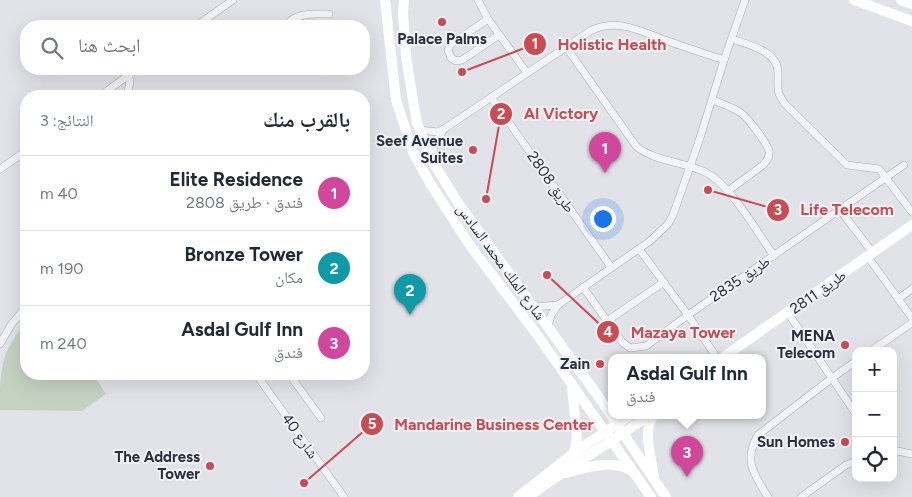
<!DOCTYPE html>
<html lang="ar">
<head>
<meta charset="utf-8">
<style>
  :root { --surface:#fff; --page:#f6f6f7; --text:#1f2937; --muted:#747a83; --line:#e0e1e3; --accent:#0f766e }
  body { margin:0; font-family:Figtree,"Noto Naskh Arabic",sans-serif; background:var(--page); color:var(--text); direction:rtl }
  .controls { position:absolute; right:15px; bottom:15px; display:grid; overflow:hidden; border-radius:10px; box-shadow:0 5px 20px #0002 }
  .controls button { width:45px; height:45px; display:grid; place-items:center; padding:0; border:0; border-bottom:1px solid var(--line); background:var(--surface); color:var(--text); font:25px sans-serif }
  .you { position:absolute; left:602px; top:218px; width:18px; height:18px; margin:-12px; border:4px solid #fff; border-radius:50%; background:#1a73e8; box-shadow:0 0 0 8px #1a73e833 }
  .badge { display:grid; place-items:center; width:32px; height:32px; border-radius:50%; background:var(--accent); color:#fff; font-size:16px; font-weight:700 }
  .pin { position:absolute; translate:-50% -41px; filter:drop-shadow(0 1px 2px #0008) }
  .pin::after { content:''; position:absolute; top:26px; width:18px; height:15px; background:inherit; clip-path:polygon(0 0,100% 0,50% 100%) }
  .popup { position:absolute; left:608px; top:354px; width:158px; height:65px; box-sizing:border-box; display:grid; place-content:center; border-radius:10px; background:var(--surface); filter:drop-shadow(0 1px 4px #0005); font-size:16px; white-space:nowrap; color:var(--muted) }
  .popup b { font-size:19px; color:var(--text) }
  .popup::after { content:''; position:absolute; left:50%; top:100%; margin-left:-10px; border:10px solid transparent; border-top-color:var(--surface) }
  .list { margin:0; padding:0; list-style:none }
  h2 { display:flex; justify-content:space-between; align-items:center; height:65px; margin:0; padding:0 20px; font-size:21px }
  h2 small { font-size:16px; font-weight:400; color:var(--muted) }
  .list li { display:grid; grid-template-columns:32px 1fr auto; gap:15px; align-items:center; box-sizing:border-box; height:75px; padding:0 20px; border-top:1px solid var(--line) }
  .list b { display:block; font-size:19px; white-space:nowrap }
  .list p { margin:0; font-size:16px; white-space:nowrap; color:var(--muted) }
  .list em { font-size:16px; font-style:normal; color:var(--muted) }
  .icon { flex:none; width:28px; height:28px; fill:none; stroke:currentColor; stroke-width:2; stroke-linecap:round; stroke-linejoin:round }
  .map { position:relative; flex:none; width:912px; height:497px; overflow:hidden; direction:ltr }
  .search { position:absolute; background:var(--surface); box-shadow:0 5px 20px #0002; left:20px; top:20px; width:350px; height:55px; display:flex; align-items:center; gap:12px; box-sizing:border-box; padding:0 18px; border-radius:20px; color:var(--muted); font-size:19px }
  .panel { position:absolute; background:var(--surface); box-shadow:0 5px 20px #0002; left:20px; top:90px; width:350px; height:290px; border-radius:20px; direction:rtl }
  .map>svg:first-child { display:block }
  .green { fill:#c5d2c2 }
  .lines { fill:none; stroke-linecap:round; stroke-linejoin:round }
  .street-casing { stroke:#a6aab3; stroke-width:8 }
  .street { stroke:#f3f4f7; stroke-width:7 }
  .secondary { stroke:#fff; stroke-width:10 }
  .poi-dot { fill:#c84c52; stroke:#f0f2f6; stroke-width:2 }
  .labels { text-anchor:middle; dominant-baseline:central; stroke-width:4; stroke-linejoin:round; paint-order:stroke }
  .poi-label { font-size:15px; font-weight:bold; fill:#2a3040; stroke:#f0f2f6; text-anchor:end }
  .street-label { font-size:15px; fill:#2a3040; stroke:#f0f2f6 }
  .leader { fill:none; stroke:#c84c52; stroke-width:2 }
  .callout-dot { fill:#c84c52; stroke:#f0f2f6; stroke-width:2 }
  .mark-label { font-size:15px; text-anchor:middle; font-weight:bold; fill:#fff }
  .callout-label { font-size:16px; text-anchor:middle; font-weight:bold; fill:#c84c52; stroke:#f0f2f6; stroke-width:4; stroke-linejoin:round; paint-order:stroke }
</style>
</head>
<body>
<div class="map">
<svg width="912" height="497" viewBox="0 0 912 497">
  <rect width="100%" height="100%" fill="#e1e3e9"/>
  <path class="green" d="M26,322v52h67l13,20 -24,17 -82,-1c0,-41 0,-56 26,-88z"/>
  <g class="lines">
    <g class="street-casing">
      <g id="street">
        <polyline points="478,0 488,19 527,73"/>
        <polyline points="488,19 451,44 448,50 451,58 456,61 462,60 499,35"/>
        <polyline points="196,26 233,0"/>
        <polyline points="258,26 263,24 266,26"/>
        <path d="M286,26c9,-14 28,-12 43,-12"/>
        <path d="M732,39c17,6 47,12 46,35 0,15 -2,17 7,30l62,61 32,4 33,43"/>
        <path d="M566,47l70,99c17,15 48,16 69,26 25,12 52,60 69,84"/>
        <polyline points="100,96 137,69"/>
        <polyline points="127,96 130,81 128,75"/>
        <polyline points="491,97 611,267"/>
        <path d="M713,100c9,4 20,7 28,13 7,5 26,30 28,38 1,6 -2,10 -6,14l-35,26"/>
        <path d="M419,130l19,2 6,-3 146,-98c28,-14 51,1 78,10 19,7 38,13 56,19"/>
        <polyline points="432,158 434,146 444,129"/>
        <polyline points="0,169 26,151"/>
        <polyline points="840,210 873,253"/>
        <polyline points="639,249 688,315 717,358"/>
        <polyline points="868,257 912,318"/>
        <polyline points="583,287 622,342 630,348 646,346 688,315 904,165"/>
        <polyline points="898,299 912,289"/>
        <polyline points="533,307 558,305"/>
        <polyline points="788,313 856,414"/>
        <polyline points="607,321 664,282"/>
        <polyline points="548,327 551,315 558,305 650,241 668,224 673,215 699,141 724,60 745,0"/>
        <polyline points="0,344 11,325 26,307"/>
        <polyline points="871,351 912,323"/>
        <polyline points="256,374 344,497"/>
        <polyline points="289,374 321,418"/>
        <polyline points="893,450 912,454"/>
        <path d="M768,497c-14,-22 -25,-37 -10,-62l74,-57 24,-17"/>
        <polyline points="801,497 846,465 856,461"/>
      </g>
    </g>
    <use href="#street" class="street"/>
    <g class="secondary">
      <polyline points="385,0 396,100 413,152 430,183 469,244 538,336 651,497"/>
      <polyline points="404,0 403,13 406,56 412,94 417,123 431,159 458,203 598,396 666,497"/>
      <polyline points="854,0 912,21"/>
      <polyline points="901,0 912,4"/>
      <polyline points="722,358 912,225"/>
      <polyline points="572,386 577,438 574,453"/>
      <path d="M653,416c-11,17 -1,42 1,61"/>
      <path d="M566,473c22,-6 47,-14 66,-2"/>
      <polyline points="518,497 574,453 629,416"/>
      <path d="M528,497c39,-29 81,-53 120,-81"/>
    </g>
  </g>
  <g class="poi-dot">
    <circle cx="442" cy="22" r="5"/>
    <circle cx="473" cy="150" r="5"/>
    <circle cx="845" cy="345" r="5"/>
    <circle cx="600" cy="364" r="5"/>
    <circle cx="845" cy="442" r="5"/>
    <circle cx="210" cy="466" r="5"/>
  </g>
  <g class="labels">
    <g class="poi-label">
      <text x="442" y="39" text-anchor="middle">Palace Palms</text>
      <text x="463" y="141">Seef Avenue<tspan x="463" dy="17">Suites</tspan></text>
      <text x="835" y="336">MENA<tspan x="835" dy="17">Telecom</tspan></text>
      <text x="590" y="364">Zain</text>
      <text x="835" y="442">Sun Homes</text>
      <text x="200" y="457">The Address<tspan x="200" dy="17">Tower</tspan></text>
    </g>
    <g class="street-label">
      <text transform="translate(551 182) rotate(55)">طريق 2808</text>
      <text transform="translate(501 262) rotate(54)">شارع الملك محمد السادس</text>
      <text transform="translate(740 279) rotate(-34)">طريق 2835</text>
      <text transform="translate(818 292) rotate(-35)">طريق 2811</text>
      <text transform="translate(300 436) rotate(55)">شارع 40</text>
    </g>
  </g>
  <path class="leader" d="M462 72L535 44M486 199L501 114M708 190L778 210M547 275L608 332M304 483L372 424"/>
  <g class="callout-dot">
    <circle cx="462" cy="72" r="5"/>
    <circle cx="486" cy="199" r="5"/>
    <circle cx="708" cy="190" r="5"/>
    <circle cx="547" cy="275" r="5"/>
    <circle cx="304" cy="483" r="5"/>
    <circle cx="535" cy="44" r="12"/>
    <circle cx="501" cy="114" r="12"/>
    <circle cx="778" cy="210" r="12"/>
    <circle cx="608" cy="332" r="12"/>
    <circle cx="372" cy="424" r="12"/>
  </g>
  <g class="mark-label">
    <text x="535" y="49">1</text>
    <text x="501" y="119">2</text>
    <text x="778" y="215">3</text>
    <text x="608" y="337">4</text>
    <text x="372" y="429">5</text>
  </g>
  <g class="callout-label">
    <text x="612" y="50">Holistic Health</text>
    <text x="561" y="119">Al Victory</text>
    <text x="847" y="215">Life Telecom</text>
    <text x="683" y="338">Mazaya Tower</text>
    <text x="494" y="430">Mandarine Business Center</text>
  </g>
</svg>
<div class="controls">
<button>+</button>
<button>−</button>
<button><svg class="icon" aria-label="locate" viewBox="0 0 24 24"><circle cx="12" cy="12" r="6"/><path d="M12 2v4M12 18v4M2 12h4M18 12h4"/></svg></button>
</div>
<div class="you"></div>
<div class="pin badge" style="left:605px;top:173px;background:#d1479c">1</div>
<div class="pin badge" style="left:410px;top:315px;background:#0f9aa8">2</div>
<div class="pin badge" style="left:687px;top:477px;background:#d1479c">3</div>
<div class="popup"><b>Asdal Gulf Inn</b>فندق</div>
<div class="search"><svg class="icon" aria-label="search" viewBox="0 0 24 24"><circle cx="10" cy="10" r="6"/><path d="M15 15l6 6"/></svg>ابحث هنا</div>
<section class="panel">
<h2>بالقرب منك<small>النتائج: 3</small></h2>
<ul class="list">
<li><span class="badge" style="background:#d1479c">1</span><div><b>Elite Residence</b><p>فندق · طريق 2808</p></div><em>40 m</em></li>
<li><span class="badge" style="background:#0f9aa8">2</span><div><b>Bronze Tower</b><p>مكان</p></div><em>190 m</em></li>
<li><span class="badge" style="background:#d1479c">3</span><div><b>Asdal Gulf Inn</b><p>فندق</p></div><em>240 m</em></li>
</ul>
</section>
</div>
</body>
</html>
